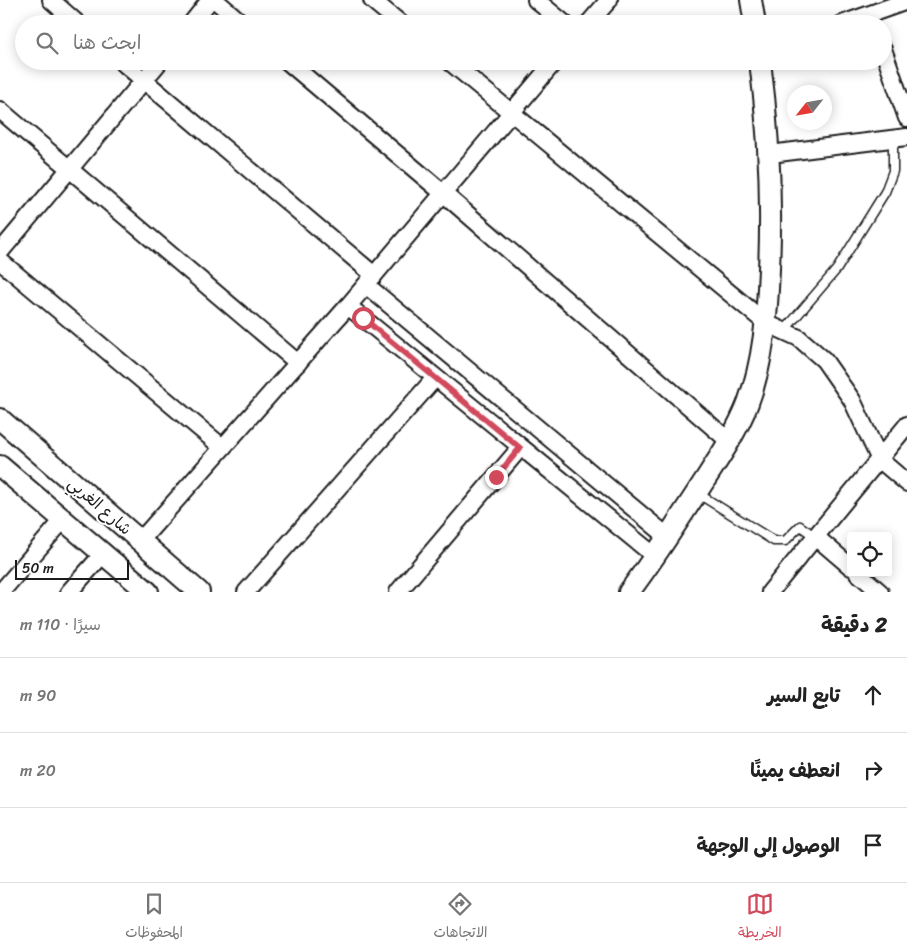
<!DOCTYPE html>
<html lang="ar">
<head>
<meta charset="utf-8">
<style>
  :root { --surface:#fff; --page:#f6f6f6; --text:#222; --muted:#767676; --line:#e0e0e0; --accent:#d1495b }
  body { margin:0; font-family:Sriracha,"Playpen Sans Arabic",sans-serif; background:var(--page); color:var(--text); direction:rtl }
  .controls { position:absolute; right:15px; bottom:15px; display:grid; overflow:hidden; border-radius:5px; box-shadow:0 2px 12px #0003 }
  .controls button { width:45px; height:45px; display:grid; place-items:center; padding:0; border:0; border-bottom:1px solid var(--line); background:var(--surface); color:var(--text); font:25px sans-serif }
  .compass { position:absolute; left:787px; top:85px; width:45px; height:45px; border-radius:50%; background:var(--surface); box-shadow:0 2px 12px #0003; rotate:239deg }
  .scale { position:absolute; left:15px; bottom:12px; width:114px; box-sizing:border-box; padding-left:5px; border:2px solid #1c1c1c; border-top:0; font-size:14px; line-height:18px; white-space:nowrap; color:#1c1c1c; -webkit-text-stroke:4px #fff; paint-order:stroke }
  .stop { position:absolute; width:15px; height:15px; margin:-11px; border:4px solid #d1495b; border-radius:50%; background:#fff }
  .stop.end { background:#d1495b; border-color:#fff; box-shadow:0 1px 5px #0008 }
  .list { margin:0; padding:0; list-style:none }
  h2 { display:flex; justify-content:space-between; align-items:center; height:65px; margin:0; padding:0 20px; font-size:21px }
  h2 small { font-size:16px; font-weight:400; color:var(--muted) }
  .list li { display:grid; grid-template-columns:32px 1fr auto; gap:15px; align-items:center; box-sizing:border-box; height:75px; padding:0 20px; border-top:1px solid var(--line) }
  .list b { display:block; font-size:19px; white-space:nowrap }
  .list em { font-size:16px; font-style:normal; color:var(--muted) }
  .icon { flex:none; width:28px; height:28px; fill:none; stroke:currentColor; stroke-width:2; stroke-linecap:round; stroke-linejoin:round }
  .map { position:relative; flex:none; width:907px; height:592px; overflow:hidden; direction:ltr }
  .search { position:absolute; background:var(--surface); box-shadow:0 2px 12px #0003; left:15px; right:15px; top:15px; height:55px; display:flex; align-items:center; gap:12px; box-sizing:border-box; padding:0 18px; border-radius:28px; color:var(--muted); font-size:19px }
  .sheet { height:290px; background:var(--surface) }
  nav { display:flex; justify-content:space-around; align-items:center; box-sizing:border-box; height:70px; border-top:1px solid var(--line); background:var(--surface); font-size:14px; color:var(--muted) }
  nav a { display:grid; justify-items:center; gap:2px }
  nav .on { color:var(--accent) }
  .map>svg:first-child { display:block }
  .lines { fill:none; stroke-linecap:round; stroke-linejoin:round }
  .service-casing { stroke:#1c1c1c; stroke-width:11 }
  .minor-casing { stroke:#1c1c1c; stroke-width:20 }
  .tertiary-casing { stroke:#1c1c1c; stroke-width:24 }
  .service { stroke:#fff; stroke-width:8 }
  .minor { stroke:#fff; stroke-width:16 }
  .tertiary { stroke:#fff; stroke-width:20 }
  .route { stroke:#d1495b; stroke-width:6 }
  .labels { text-anchor:middle; dominant-baseline:central; stroke-width:4; stroke-linejoin:round; paint-order:stroke }
  .street-label { font-size:16px; fill:#1c1c1c; stroke:#fff }
</style>
</head>
<body>
<div class="map">
<svg width="907" height="592" viewBox="0 0 907 592">
  <rect width="100%" height="100%" fill="#fff"/>
  <filter id="ink" filterUnits="userSpaceOnUse"><feTurbulence type="fractalNoise" baseFrequency=".02" numOctaves="2"/><feDisplacementMap in="SourceGraphic" scale="10" xChannelSelector="R" yChannelSelector="G"/><feConvolveMatrix kernelMatrix="1 2 1 2 8 2 1 2 1" color-interpolation-filters="sRGB"/></filter>
  <g filter="url(#ink)">
    <g class="lines">
      <g class="service-casing">
        <g id="service">
          <polyline points="784,331 837,269 885,192 893,171 893,139"/>
          <polyline points="697,493 774,541 785,541 800,526 816,537"/>
        </g>
      </g>
      <g class="minor-casing">
        <g id="minor">
          <polyline points="51,0 78,24"/>
          <polyline points="215,0 243,24"/>
          <polyline points="372,0 401,24"/>
          <polyline points="536,0 565,24"/>
          <polyline points="191,24 210,0"/>
          <polyline points="588,24 609,0"/>
          <polyline points="842,24 907,1"/>
          <polyline points="883,49 907,118"/>
          <polyline points="121,61 374,275"/>
          <polyline points="287,61 443,193 730,442"/>
          <polyline points="449,61 766,323 799,338 824,360 852,400 880,460 907,483"/>
          <polyline points="0,110 298,363"/>
          <polyline points="770,154 907,137"/>
          <polyline points="0,252 160,61"/>
          <polyline points="0,261 222,447"/>
          <polyline points="366,285 668,537"/>
          <polyline points="348,306 656,557"/>
          <polyline points="816,537 851,567"/>
          <polyline points="140,541 348,306 555,61"/>
          <polyline points="858,573 880,592"/>
          <polyline points="1,592 63,520"/>
          <polyline points="69,592 103,554"/>
          <polyline points="246,592 435,378"/>
          <polyline points="398,592 520,448"/>
          <polyline points="770,592 907,425"/>
        </g>
      </g>
      <g class="tertiary-casing">
        <g id="tertiary">
          <polyline points="751,0 755,24"/>
          <polyline points="0,419 199,592"/>
          <polyline points="0,466 148,592"/>
          <path d="M629,592c25,-33 47,-68 70,-103 18,-28 37,-55 49,-86 16,-43 19,-88 21,-134 3,-70 0,-138 -9,-208"/>
        </g>
      </g>
      <use href="#service" class="service"/>
      <use href="#minor" class="minor"/>
      <use href="#tertiary" class="tertiary"/>
    </g>
  </g>
  <g class="lines" filter="url(#ink)">
    <polyline class="route" points="363,318 520,448 496,477"/>
  </g>
  <g class="labels">
    <g class="street-label">
      <text transform="translate(100 506) rotate(41)">شارع الغربي</text>
    </g>
  </g>
</svg>
<div class="controls">
<button><svg class="icon" aria-label="locate" viewBox="0 0 24 24"><circle cx="12" cy="12" r="6"/><path d="M12 2v4M12 18v4M2 12h4M18 12h4"/></svg></button>
</div>
<svg class="compass" viewBox="-18 -18 36 36"><path d="M0-13l5 13h-10z" fill="#e53935"/><path d="M0 13l5-13h-10z" fill="#767676"/></svg>
<div class="scale">50 m</div>
<div class="stop" style="left:363px;top:318px"></div>
<div class="stop end" style="left:496px;top:477px"></div>
<div class="search"><svg class="icon" aria-label="search" viewBox="0 0 24 24"><circle cx="10" cy="10" r="6"/><path d="M15 15l6 6"/></svg>ابحث هنا</div>
</div>
<section class="sheet">
<h2>2 دقيقة<small>سيرًا · 110 m</small></h2>
<ul class="list">
<li><svg class="icon" aria-label="ahead" viewBox="0 0 24 24"><path d="M12 20V5M6 11l6-6 6 6"/></svg><div><b>تابع السير</b></div><em>90 m</em></li>
<li><svg class="icon" aria-label="right" viewBox="0 0 24 24"><path d="M7 20v-9h11M14 6l5 5-5 5"/></svg><div><b>انعطف يمينًا</b></div><em>20 m</em></li>
<li><svg class="icon" aria-label="arrive" viewBox="0 0 24 24"><path d="M6 21V4h12l-3 4 3 4H6"/></svg><div><b>الوصول إلى الوجهة</b></div></li>
</ul>
</section>
<nav>
<a class="on"><svg class="icon" aria-label="map" viewBox="0 0 24 24"><path d="M3 6l6-2 6 2 6-2v14l-6 2-6-2-6 2zM9 4v14M15 6v14"/></svg>الخريطة</a>
<a><svg class="icon" aria-label="directions" viewBox="0 0 24 24"><path d="M12 3l9 9-9 9-9-9zM9 14v-3h6M13 9l2 2-2 2"/></svg>الاتجاهات</a>
<a><svg class="icon" aria-label="saved" viewBox="0 0 24 24"><path d="M7 4h10v16l-5-4-5 4z"/></svg>المحفوظات</a>
</nav>
</body>
</html>
